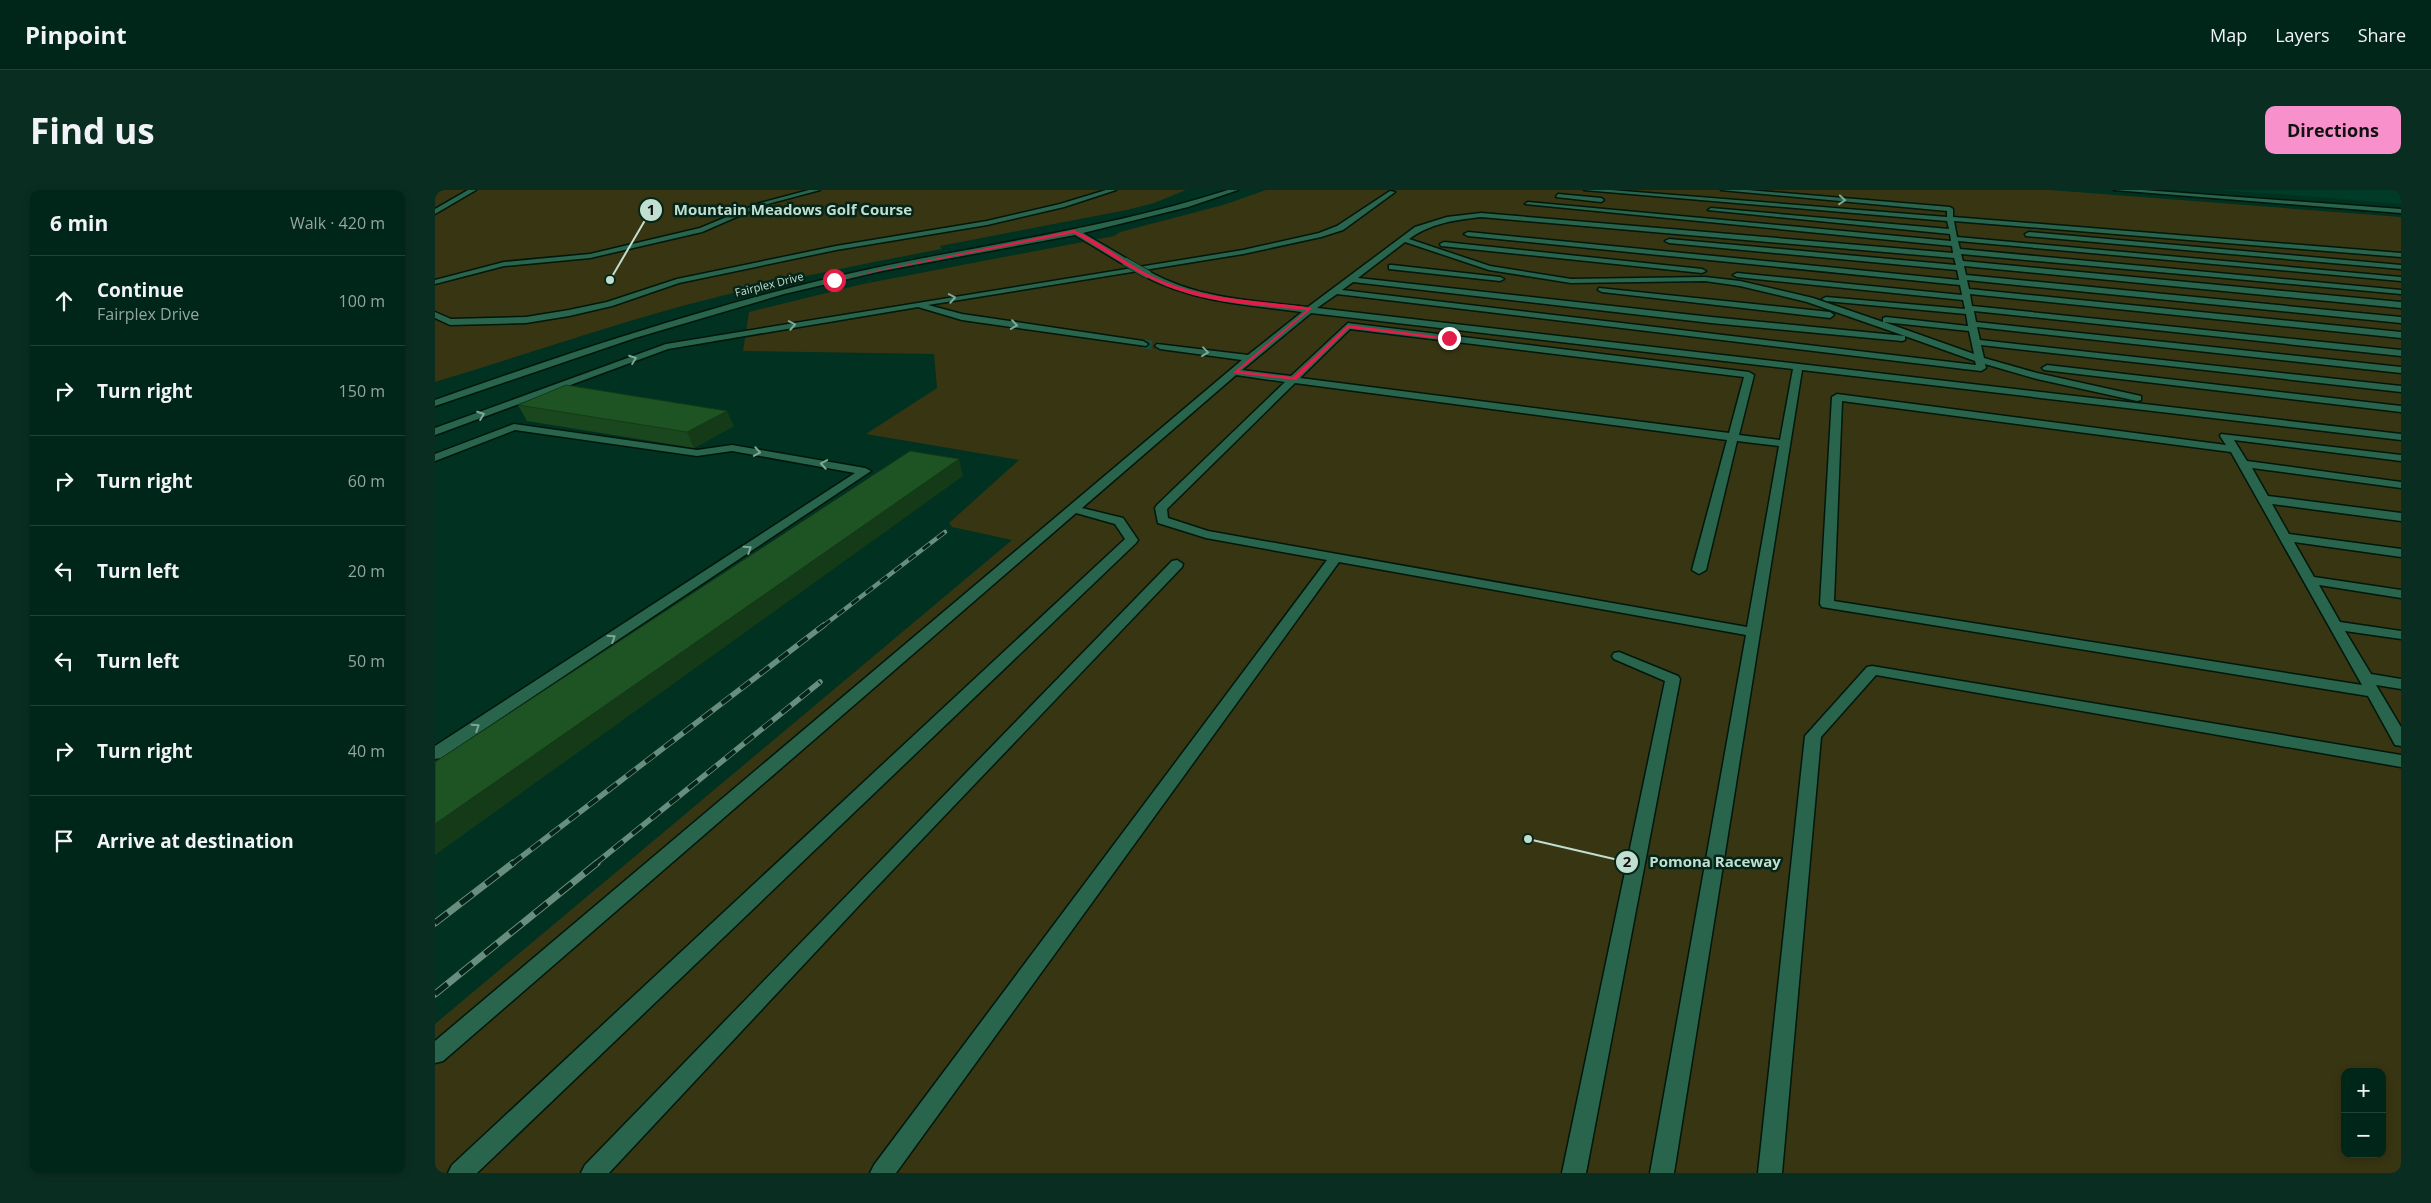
<!DOCTYPE html>
<html lang="en">
<head>
<meta charset="utf-8">
<style>
  :root { --surface:#002519; --page:#0a2d22; --text:#f1f3f6; --muted:#95a5a2; --line:#224238; --accent:#f890cc }
  body { margin:0; font-family:"Open Sans",sans-serif; background:var(--page); color:var(--text) }
  .controls { position:absolute; right:15px; bottom:15px; display:grid; overflow:hidden; border-radius:10px; box-shadow:0 2px 8px #0003 }
  .controls button { width:45px; height:45px; display:grid; place-items:center; padding:0; border:0; border-bottom:1px solid var(--line); background:var(--surface); color:var(--text); font:25px sans-serif }
  .stop { position:absolute; width:15px; height:15px; margin:-11px; border:4px solid #e11d48; border-radius:50%; background:#fff }
  .stop.end { background:#e11d48; border-color:#fff; box-shadow:0 1px 5px #0008 }
  .list { margin:0; padding:0; list-style:none }
  h2 { display:flex; justify-content:space-between; align-items:center; height:65px; margin:0; padding:0 20px; font-size:21px }
  h2 small { font-size:16px; font-weight:400; color:var(--muted) }
  .list li { display:grid; grid-template-columns:32px 1fr auto; gap:15px; align-items:center; box-sizing:border-box; height:90px; padding:0 20px; border-top:1px solid var(--line) }
  .list b { display:block; font-size:19px; white-space:nowrap }
  .list p { margin:0; font-size:16px; white-space:nowrap; color:var(--muted) }
  .list em { font-size:16px; font-style:normal; color:var(--muted) }
  .icon { flex:none; width:28px; height:28px; fill:none; stroke:currentColor; stroke-width:2; stroke-linecap:round; stroke-linejoin:round }
  .map { position:relative; flex:none; width:1966px; height:983px; overflow:hidden; border-radius:10px }
  header { display:flex; align-items:center; gap:30px; box-sizing:border-box; height:70px; padding:0 25px; background:var(--surface); border-bottom:1px solid var(--line) }
  header strong { font-size:24px }
  nav { display:flex; gap:28px; margin-inline-start:auto; font-size:18px }
  .intro { display:flex; align-items:center; justify-content:space-between; box-sizing:border-box; height:120px; padding:0 30px }
  h1 { margin:0; font-size:35px }
  .button { padding:12px 22px; border-radius:10px; background:var(--accent); color:#111; font-size:18px; font-weight:700 }
  main { display:flex; gap:30px; padding:0 30px }
  aside { flex:1; background:var(--surface); border-radius:10px; box-shadow:0 2px 8px #0003 }
  .map>svg:first-child { display:block }
  .built { fill:#003b28 }
  .green { fill:#383512; fill-rule:evenodd }
  .lines { fill:none; stroke-linecap:round; stroke-linejoin:round }
  .minor-tunnel { stroke:#1d4b3b; stroke-width:9; stroke-dasharray:9 5; stroke-linecap:butt }
  .minor-casing { stroke:#00170c; stroke-width:3 }
  .minor { fill:#29644d; fill-rule:evenodd }
  .rail-far2-casing { stroke:#688e7f; stroke-width:4.5 }
  .rail-far1-casing { stroke:#688e7f; stroke-width:5.5 }
  .rail-casing { stroke:#688e7f; stroke-width:7 }
  .rail-far2 { stroke:#052519; stroke-width:3; stroke-dasharray:9; stroke-linecap:butt }
  .rail-far1 { stroke:#052519; stroke-width:4; stroke-dasharray:12; stroke-linecap:butt }
  .rail { stroke:#052519; stroke-width:5; stroke-dasharray:16; stroke-linecap:butt }
  .minor-bridge-casing { stroke:#00170c; stroke-width:9; stroke-linecap:butt }
  .minor-bridge { stroke:#29644d; stroke-width:8 }
  .wall { fill:#1a471e }
  .shaded-wall { fill:#153a18 }
  .building { fill:#1e5323; stroke:#153a18 }
  .oneway { stroke:#7da896 }
  .route { fill:#e11d48 }
  .labels { text-anchor:middle; dominant-baseline:central; stroke-width:5; stroke-linejoin:round; paint-order:stroke }
  .far-street-label { font-size:11px; fill:#c1dfd1; stroke:#052519 }
  .leader { fill:none; stroke:#c1dfd1; stroke-width:2 }
  .callout-dot { fill:#c1dfd1; stroke:#052519; stroke-width:2 }
  .mark-label { font-size:15px; text-anchor:middle; font-weight:bold; fill:#111 }
  .callout-label { font-size:15px; text-anchor:middle; font-weight:bold; fill:#c1dfd1; stroke:#052519; stroke-width:5; stroke-linejoin:round; paint-order:stroke }
</style>
</head>
<body>
<header>
<strong>Pinpoint</strong>
<nav><a>Map</a><a>Layers</a><a>Share</a></nav>
</header>
<div class="intro"><h1>Find us</h1><a class="button">Directions</a></div>
<main>
<aside>
<h2>6 min<small>Walk · 420 m</small></h2>
<ul class="list">
<li><svg class="icon" aria-label="ahead" viewBox="0 0 24 24"><path d="M12 20V5M6 11l6-6 6 6"/></svg><div><b>Continue</b><p>Fairplex Drive</p></div><em>100 m</em></li>
<li><svg class="icon" aria-label="right" viewBox="0 0 24 24"><path d="M7 20v-9h11M14 6l5 5-5 5"/></svg><div><b>Turn right</b></div><em>150 m</em></li>
<li><svg class="icon" aria-label="right" viewBox="0 0 24 24"><path d="M7 20v-9h11M14 6l5 5-5 5"/></svg><div><b>Turn right</b></div><em>60 m</em></li>
<li><svg class="icon" aria-label="left" viewBox="0 0 24 24"><path d="M17 20v-9H6M10 6l-5 5 5 5"/></svg><div><b>Turn left</b></div><em>20 m</em></li>
<li><svg class="icon" aria-label="left" viewBox="0 0 24 24"><path d="M17 20v-9H6M10 6l-5 5 5 5"/></svg><div><b>Turn left</b></div><em>50 m</em></li>
<li><svg class="icon" aria-label="right" viewBox="0 0 24 24"><path d="M7 20v-9h11M14 6l5 5-5 5"/></svg><div><b>Turn right</b></div><em>40 m</em></li>
<li><svg class="icon" aria-label="arrive" viewBox="0 0 24 24"><path d="M6 21V4h12l-3 4 3 4H6"/></svg><div><b>Arrive at destination</b></div></li>
</ul>
</aside>
<div class="map">
<svg width="1966" height="983" viewBox="0 0 1966 983">
  <rect width="100%" height="100%" fill="#003121"/>
  <polygon class="built" points="1782,0 1966,0 1966,14 1857,5"/>
  <g class="green">
    <path d="M0,0h751l-32,13 -27,7 -187,36 2,3c-87,16 -174,34 -260,57 -83,23 -164,51 -247,76z"/>
    <path d="M831,0h784l351,27v956h-1966v-149l577,-484 -60,-13 -3,-4 70,-63 -153,-26 71,-46 -3,-34 -191,-3 6,-39 114,-28 251,-48 6,-4 103,-27zM1910,882h37v82h-37z"/>
  </g>
  <g class="lines">
    <polyline class="minor-tunnel" points="708,154 725,156"/>
    <g class="minor-casing">
      <g id="minor">
        <polygon points="33,0 41,0 0,24 0,19"/>
        <polygon points="374,0 385,0 329,15 267,42 155,68 69,76 0,94 0,90 69,72 155,64 265,38 325,13"/>
        <polygon points="671,0 681,0 629,17 552,35 401,60 244,93 177,116 134,126 91,133 15,135 0,128 0,122 16,129 91,127 134,120 172,112 242,89 401,56 552,31 625,14"/>
        <path d="M793,0h10l-50,17 -105,26 46,27v4h-6l-48,-29 -193,36 -98,23 -149,44 -200,68v-6c130,-46 261,-90 395,-122 135,-32 267,-46 398,-88z"/>
        <path d="M1149,0h27l336,27v-6l-226,-21h26l203,17 3,2v8l448,36v4l-447,-36 3,16 444,40v4l-443,-40 2,8 441,41v4l-440,-40 2,7 438,41v6l-437,-42 2,9 435,42v6l-434,-43 2,9 432,43v6l-431,-44 2,12 429,44v6l-427,-45 2,11 425,45v6l-424,-46 3,13 421,46v6l-420,-47 3,13 53,15 104,23v4l-4,1 -100,-22 -52,-15 1,4 -5,3 -644,-77 -20,14 1084,126v6l-599,-70 -128,803h-24l96,-538 -407,-73 -443,611h-26l4,-8 453,-605 -121,-22 -48,-15 -3,-15 2,-3 128,-123 -49,-7 -154,133 41,10 15,22 -2,3 -659,630h-29l4,-8 673,-626 -10,-15 -39,-11 -633,548 -8,2v-22l807,-681 -82,-11 -5,-3 2,-2 91,11 54,-43c-54,-7 -109,-10 -158,-36v-4h6c49,27 104,29 158,35l107,-80 32,-10 34,-4 472,40 -1,-7 -427,-42 3,-2 423,39 -1,-7 -242,-24 3,-2 238,21 -2,-8zM1046,27l473,41 2,7 -287,-26 -4,2 4,2 288,27 2,10 -491,-48 -4,2 4,2 492,49 2,10 -225,-22 -4,2 4,2 226,23 2,9 -139,-12 -4,2 4,2 140,13 2,12 -82,-9 -3,1v4l-70,-24 -73,-17 -35,-4 -134,2 -81,-13 -81,-27c22,-16 46,-19 72,-22zM970,52l84,28 82,13 134,-2 35,5 67,16 98,34 -194,-19 -353,-39zM918,92l358,41 191,18 3,-1v-4l70,25 1,4 -634,-75zM876,123l482,56 -13,71 -41,-5 15,-60 -5,-3 -401,-49 -57,53 -49,-6zM1449,132l85,9 5,23zM915,139l394,48 -15,56 -429,-55zM860,193l432,57 -35,130 7,4 7,-4 31,-129 42,5 -32,181 -539,-96 -40,-13 -1,-9z"/>
        <polygon points="1679,0 1708,0 1966,19 1966,23"/>
        <polygon points="955,1 960,2 908,40 886,47 808,64 493,115 527,124 708,151 713,154 711,156 527,130 483,117 233,159 0,245 0,238 231,154 808,60 884,43 902,36"/>
        <polygon points="1123,4 1166,8 1169,10 1166,12 1121,7"/>
        <polygon points="1594,42 1966,75 1966,79 1591,46 1590,44"/>
        <polygon points="1009,52 1267,79 1271,81 1267,83 1006,56 1005,54"/>
        <polygon points="957,75 1065,87 1069,89 1065,91 954,79 954,75"/>
        <polygon points="1164,98 1395,122 1399,125 1395,128 1167,102 1163,100"/>
        <polygon points="1612,175 1966,216 1966,222 1609,180 1607,178"/>
        <path d="M1402,204l389,51 -6,-9 1,-2 180,21v6l-167,-21 13,21 154,21v6l-149,-20 16,28 133,17v8l-129,-17 17,30 112,15v8l-107,-15 20,35 87,13v8l-82,-13 21,37 61,9v8l-56,-8 26,43 30,5v10l-25,-4 25,42v19l-6,-1 -27,-49 -546,-89 -2,-3 12,-207zM1407,211l389,51 131,233 -528,-84z"/>
        <polygon points="79,234 262,260 297,255 430,278 436,281 6,568 0,569 0,556 420,283 297,261 262,266 80,240 0,271 0,264"/>
        <polygon points="742,370 748,374 747,377 432,707 174,983 146,983 150,975 737,371"/>
        <polygon points="1184,462 1243,486 1245,489 1151,983 1127,983 1230,491 1179,469 1177,466 1179,463"/>
        <polygon points="1437,476 1966,565 1966,577 1441,485 1386,547 1347,983 1323,983 1370,546 1432,477"/>
      </g>
    </g>
    <use href="#minor" class="minor"/>
    <g class="rail-far2-casing">
      <polyline id="rail-far2" points="388,436 510,342"/>
    </g>
    <g class="rail-far1-casing">
      <g id="rail-far1">
        <polyline points="77,674 389,435"/>
        <polyline points="160,674 385,492"/>
      </g>
    </g>
    <g class="rail-casing">
      <g id="rail">
        <polyline points="0,733 78,673"/>
        <polyline points="0,804 162,673"/>
      </g>
    </g>
    <use href="#rail-far2" class="rail-far2"/>
    <use href="#rail-far1" class="rail-far1"/>
    <use href="#rail" class="rail"/>
    <g class="minor-bridge-casing">
      <polyline id="minor-bridge" points="691,72 712,84"/>
    </g>
    <use href="#minor-bridge" class="minor-bridge"/>
  </g>
  <polygon class="wall" points="83,215 299,236 259,258 92,231"/>
  <g class="shaded-wall">
    <polygon points="292,221 299,236 259,258 252,242"/>
    <polygon points="524,269 528,286 0,665 0,634"/>
  </g>
  <g class="building">
    <polygon points="131,195 292,221 252,242 83,215"/>
    <polygon points="475,261 524,269 0,634 0,572"/>
  </g>
  <defs><path id="oneway-chevron" d="M-2-3.5L2.5 0L-2 3.5" fill="none" stroke-width="1.6" stroke-linecap="round" stroke-linejoin="round" transform="scale(1.25)"/></defs>
  <g class="oneway">
    <use href="#oneway-chevron" transform="translate(1407 10) rotate(5)"/>
    <use href="#oneway-chevron" transform="translate(517 108) rotate(-10)"/>
    <use href="#oneway-chevron" transform="translate(357 135) rotate(-10)"/>
    <use href="#oneway-chevron" transform="translate(579 135) rotate(8)"/>
    <use href="#oneway-chevron" transform="translate(770 162) rotate(7)"/>
    <use href="#oneway-chevron" transform="translate(198 169) rotate(-20)"/>
    <use href="#oneway-chevron" transform="translate(46 225) rotate(-20)"/>
    <use href="#oneway-chevron" transform="translate(322 262) rotate(10)"/>
    <use href="#oneway-chevron" transform="translate(389 274) rotate(-170)"/>
    <use href="#oneway-chevron" transform="translate(313 359) rotate(-33)"/>
    <use href="#oneway-chevron" transform="translate(177 448) rotate(-33)"/>
    <use href="#oneway-chevron" transform="translate(41 537) rotate(-33)"/>
  </g>
  <path class="route" d="M639,40c32,14 59,40 91,52 48,19 97,18 147,26l-73,63 54,6 55,-52 104,13 -3,2 -100,-12 -53,52 -63,-7 74,-63c-49,-5 -102,-6 -147,-27 -30,-13 -58,-34 -86,-50l-242,47z"/>
  <g class="labels">
    <g class="far-street-label">
      <text transform="translate(334 94) rotate(-14)">Fairplex Drive</text>
    </g>
  </g>
  <path class="leader" d="M175 90L216 20M1093 649L1192 672"/>
  <g class="callout-dot">
    <circle cx="175" cy="90" r="5"/>
    <circle cx="1093" cy="649" r="5"/>
    <circle cx="216" cy="20" r="12"/>
    <circle cx="1192" cy="672" r="12"/>
  </g>
  <g class="mark-label">
    <text x="216" y="25">1</text>
    <text x="1192" y="677">2</text>
  </g>
  <g class="callout-label">
    <text x="358" y="25">Mountain Meadows Golf Course</text>
    <text x="1280" y="677">Pomona Raceway</text>
  </g>
</svg>
<div class="controls">
<button>+</button>
<button>−</button>
</div>
<div class="stop" style="left:399px;top:90px"></div>
<div class="stop end" style="left:1014px;top:148px"></div>
</div>
</main>
</body>
</html>
